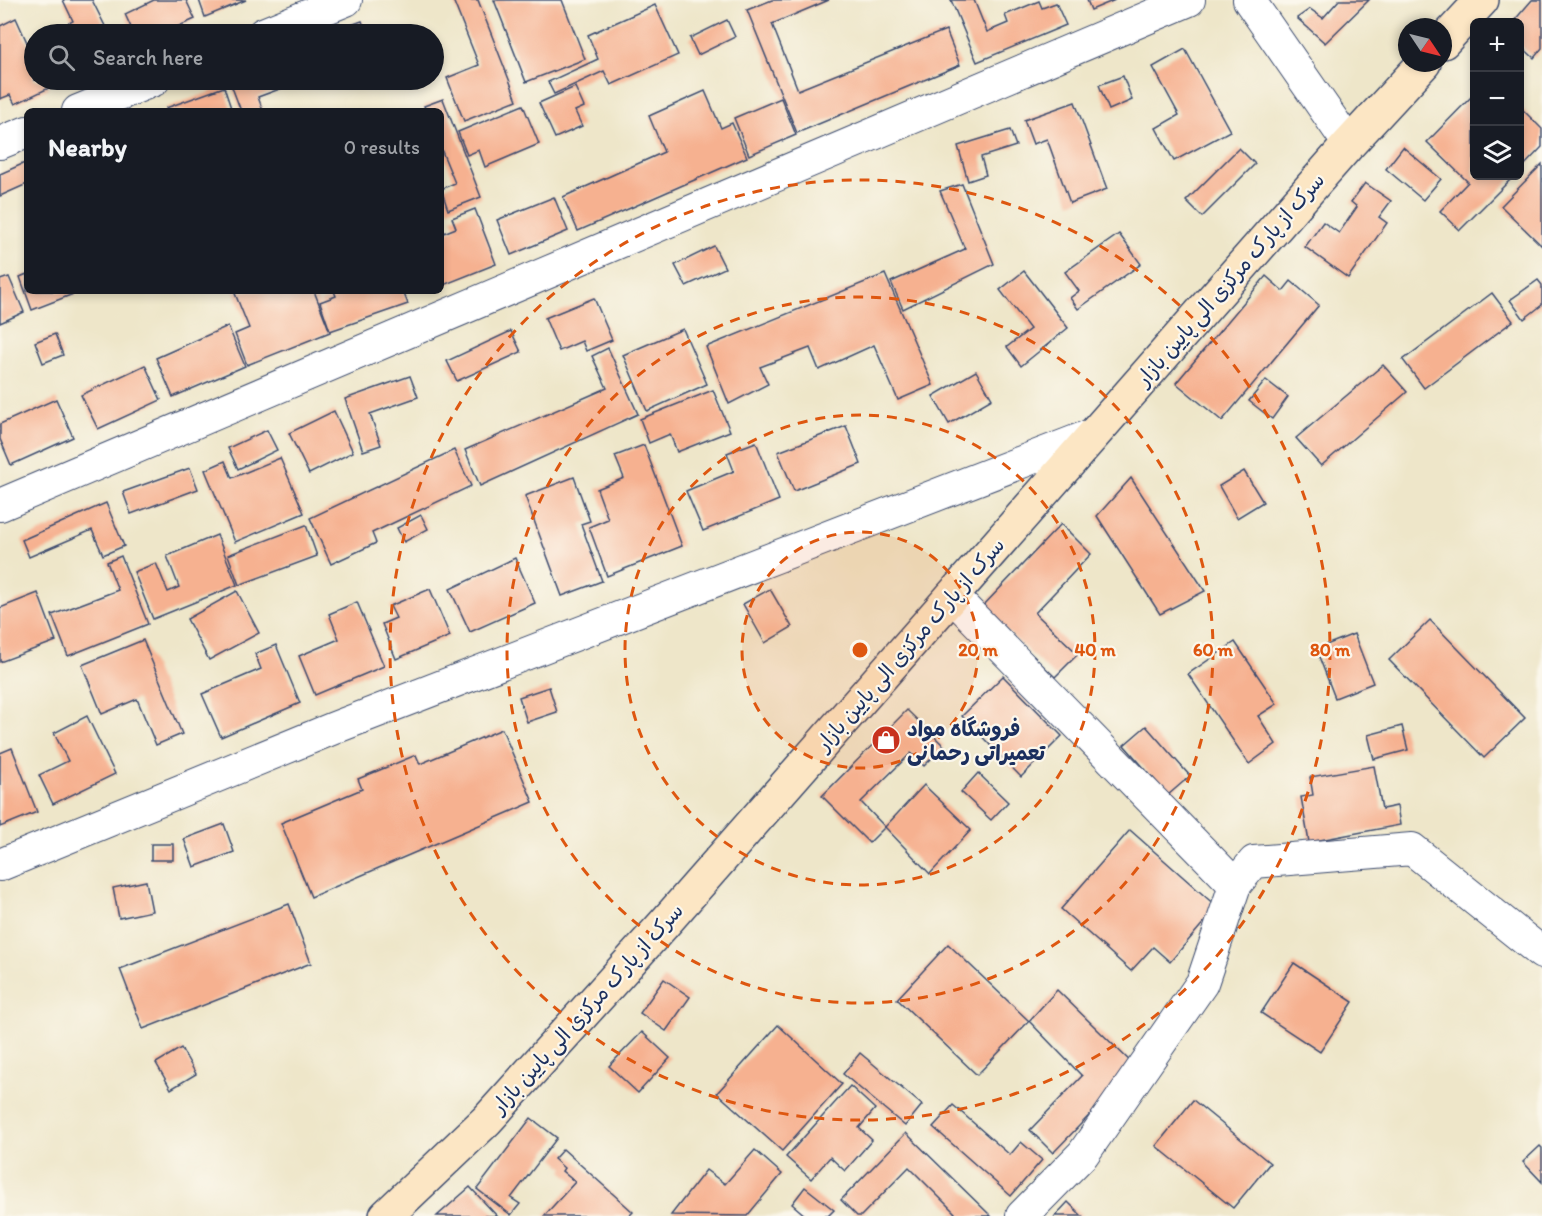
<!DOCTYPE html>
<html lang="en">
<head>
<meta charset="utf-8">
<style>
  :root { --surface:#171b24; --page:#242831; --text:#f1f3f6; --muted:#9ea1a6; --line:#363941 }
  body { margin:0; font-family:Itim,"Playpen Sans Arabic",sans-serif; background:var(--page); color:var(--text) }
  .controls { position:absolute; right:18px; top:18px; display:grid; overflow:hidden; border-radius:9px; box-shadow:0 3px 9px #0003 }
  .controls button { width:54px; height:54px; display:grid; place-items:center; padding:0; border:0; border-bottom:2px solid var(--line); background:var(--surface); color:var(--text); font:30px sans-serif }
  .compass { position:absolute; left:1398px; top:18px; width:54px; height:54px; border-radius:50%; background:var(--surface); box-shadow:0 3px 9px #0003; rotate:125deg }
  .list { margin:0; padding:0; list-style:none }
  h2 { display:flex; justify-content:space-between; align-items:center; height:78px; margin:0; padding:0 24px; font-size:26px }
  h2 small { font-size:20px; font-weight:400; color:var(--muted) }
  .icon { flex:none; width:33px; height:33px; fill:none; stroke:currentColor; stroke-width:2; stroke-linecap:round; stroke-linejoin:round }
  .map { position:relative; flex:none; width:1542px; height:1216px; overflow:hidden }
  .search { position:absolute; background:var(--surface); box-shadow:0 3px 9px #0003; left:24px; top:24px; width:420px; height:66px; display:flex; align-items:center; gap:15px; box-sizing:border-box; padding:0 21px; border-radius:33px; color:var(--muted); font-size:22px }
  .panel { position:absolute; background:var(--surface); box-shadow:0 3px 9px #0003; left:24px; top:108px; width:420px; height:186px; border-radius:9px }
  .map>svg:first-child { display:block }
  .building { fill:#f6b190 }
  .lines { fill:none; stroke-linecap:round; stroke-linejoin:round }
  .street-casing { stroke:#3b4a6e; stroke-width:34 }
  .secondary-casing { stroke:#3b4a6e; stroke-width:36 }
  .street { stroke:#fff; stroke-width:32 }
  .secondary { stroke:#fce6c4; stroke-width:33 }
  .ring { fill:none; stroke:#de5710; stroke-width:3; stroke-dasharray:10 8 }
  .labels { text-anchor:middle; dominant-baseline:central; stroke-width:4.5; stroke-linejoin:round; paint-order:stroke }
  .street-label { font-size:21px; fill:#1b2f5e; stroke:#fbf7ec }
  .poi-label { font-size:21px; font-weight:bold; fill:#1b2f5e; stroke:#fbf7ec; text-anchor:start }
  .centre { fill:#de5710; stroke:#fbf7ec; stroke-width:3 }
  .ring-label { font-size:18px; text-anchor:middle; font-weight:bold; fill:#de5710; stroke:#fbf7ec; stroke-width:4.5; stroke-linejoin:round; paint-order:stroke }
</style>
</head>
<body>
<div class="map">
<svg width="1542" height="1216" viewBox="0 0 1542 1216">
  <rect width="100%" height="100%" fill="#fbf7ec"/>
  <filter id="ink" filterUnits="userSpaceOnUse"><feTurbulence type="fractalNoise" baseFrequency=".0167" numOctaves="2"/><feDisplacementMap in="SourceGraphic" scale="12" xChannelSelector="R" yChannelSelector="G"/><feConvolveMatrix kernelMatrix="1 2 1 2 8 2 1 2 1" color-interpolation-filters="sRGB"/></filter>
  <filter id="wash" filterUnits="userSpaceOnUse"><feTurbulence type="fractalNoise" baseFrequency=".008" numOctaves="4" result="noise"/><feDisplacementMap in="SourceGraphic" scale="24" xChannelSelector="R" yChannelSelector="G"/><feGaussianBlur stdDeviation="1.35" result="paint"/><feColorMatrix in="noise" values="0 0 0 0 0 0 0 0 0 0 0 0 0 0 0 0 0 1.4 0 .05"/><feComposite in="paint" operator="in"/></filter>
  <g filter="url(#wash)">
    <rect width="100%" height="100%" fill="#eee6c9"/>
    <g id="blocks">
      <g class="building">
        <polygon points="63,0 92,0 109,34 46,34 73,21"/>
        <polygon points="154,0 186,0 195,19 161,34 134,34 125,14"/>
        <polygon points="199,0 246,0 205,17"/>
        <polygon points="453,0 478,0 517,100 464,121 447,78 479,65"/>
        <polygon points="494,0 562,0 585,59 526,82"/>
        <polygon points="772,0 829,0 772,24 798,90 946,30 960,65 797,133 747,10"/>
        <polygon points="951,0 974,0 987,32 1008,23 1005,15 1039,1 1042,8 1056,3 1066,25 977,62"/>
        <polygon points="1087,0 1115,0 1091,10"/>
        <polygon points="1339,0 1369,0 1325,43 1297,18 1310,9 1323,18"/>
        <polygon points="1532,0 1542,0 1542,48 1534,58 1520,45 1520,22 1513,22"/>
        <polygon points="655,5 678,55 611,85 604,71 554,94 548,82 598,59 588,35"/>
        <polygon points="16,18 34,58 34,80 45,80 49,88 15,104 10,95 0,99 0,26"/>
        <polygon points="727,20 735,37 698,55 690,38"/>
        <polygon points="362,21 367,34 326,34"/>
        <polygon points="1185,49 1230,131 1174,161 1156,128 1179,115 1153,67"/>
        <polygon points="1123,76 1132,100 1109,110 1099,85"/>
        <polygon points="237,80 304,80 258,97 263,111 241,111 230,82"/>
        <polygon points="224,87 232,111 167,111 166,108"/>
        <polygon points="575,87 584,107 575,111 582,126 555,138 539,103"/>
        <polygon points="705,91 721,128 732,123 747,157 578,231 563,197 664,152 649,116"/>
        <polygon points="1474,94 1474,176 1514,176 1460,230 1440,211 1468,182 1427,142"/>
        <polygon points="781,98 796,135 749,155 734,118"/>
        <polygon points="443,99 481,197 448,210 441,189 455,183 441,149 441,111 426,111 424,106"/>
        <polygon points="1075,102 1107,189 1070,203 1047,139 1033,144 1024,120"/>
        <polygon points="523,105 539,144 485,167 479,150 467,155 458,132"/>
        <polygon points="1520,107 1542,129 1542,147 1520,170"/>
        <polygon points="1010,130 1016,146 981,157 986,175 968,181 958,146"/>
        <polygon points="1403,147 1441,179 1423,200 1386,169"/>
        <polygon points="1239,148 1255,164 1202,217 1186,201"/>
        <polygon points="27,162 27,184 0,196 0,174"/>
        <polygon points="1542,164 1542,246 1501,206"/>
        <polygon points="1365,183 1391,201 1379,217 1387,223 1348,278 1305,247 1323,222 1339,233 1357,207 1351,202"/>
        <polygon points="962,184 994,264 903,309 891,282 965,249 940,191"/>
        <polygon points="554,197 568,231 511,255 497,220"/>
        <polygon points="475,209 496,264 441,286 441,234 456,228 452,218"/>
        <polygon points="1119,234 1141,264 1078,309 1070,298 1079,291 1065,272"/>
        <polygon points="714,246 725,268 686,286 675,265"/>
        <polygon points="1024,271 1068,328 1021,366 1007,347 1030,329 1000,290"/>
        <polygon points="27,274 27,291 81,291 32,310 20,277"/>
        <polygon points="885,274 933,385 898,400 874,345 819,370 810,348 760,367 768,384 729,404 706,347"/>
        <polygon points="1266,276 1283,291 1291,281 1319,305 1222,421 1176,383"/>
        <polygon points="9,277 24,312 0,323 0,280"/>
        <polygon points="1538,280 1542,285 1542,305 1524,319 1510,300"/>
        <polygon points="234,291 314,291 330,332 247,365 235,334 249,328"/>
        <polygon points="334,291 403,291 408,304 330,331 320,302 336,296"/>
        <polygon points="1492,293 1513,321 1424,388 1403,360"/>
        <polygon points="594,298 612,340 586,351 582,341 559,351 545,318"/>
        <polygon points="228,326 245,366 173,397 156,358"/>
        <polygon points="683,329 707,384 647,411 623,355"/>
        <polygon points="511,331 521,352 457,381 447,361"/>
        <polygon points="55,334 63,355 43,363 35,342"/>
        <polygon points="608,348 638,414 480,486 465,450 607,388 592,356"/>
        <polygon points="145,365 161,400 98,429 81,395"/>
        <polygon points="1383,365 1407,392 1321,466 1296,438"/>
        <polygon points="976,371 992,399 949,424 933,396"/>
        <polygon points="410,376 418,397 370,414 381,445 363,451 345,399"/>
        <polygon points="1266,380 1288,397 1272,419 1249,401"/>
        <polygon points="713,390 730,431 677,452 670,434 649,443 640,419"/>
        <polygon points="56,399 73,437 11,465 0,439 0,424"/>
        <polygon points="334,411 353,452 309,474 289,433"/>
        <polygon points="846,426 861,464 794,491 778,452"/>
        <polygon points="267,430 277,450 238,469 228,448"/>
        <polygon points="756,442 779,500 703,531 686,491 734,471 727,453"/>
        <polygon points="644,445 682,546 607,576 589,527 608,519 597,489 624,478 615,456"/>
        <polygon points="454,450 471,486 372,533 376,543 331,564 310,518"/>
        <polygon points="280,458 304,513 235,542 205,470 225,461 232,478"/>
        <polygon points="190,468 198,489 131,514 123,492"/>
        <polygon points="1244,471 1263,502 1237,518 1219,486"/>
        <polygon points="574,477 590,521 581,524 602,581 562,596 525,496"/>
        <polygon points="1131,478 1205,591 1160,614 1097,516"/>
        <polygon points="106,503 124,546 103,555 92,530 29,557 22,540"/>
        <polygon points="421,515 428,529 404,542 397,528"/>
        <polygon points="1061,524 1091,554 1035,613 1078,654 1055,677 982,607"/>
        <polygon points="306,525 317,556 239,585 228,555"/>
        <polygon points="217,535 237,585 153,619 134,572 156,563 168,592 179,587 167,556"/>
        <polygon points="121,556 148,624 68,656 52,615 118,590 107,562"/>
        <polygon points="515,558 535,603 470,632 450,589"/>
        <polygon points="430,589 450,636 396,659 382,624 396,618 390,606"/>
        <polygon points="770,589 792,627 765,643 743,604"/>
        <polygon points="237,591 259,633 209,660 187,619"/>
        <polygon points="38,593 56,641 0,662 0,608"/>
        <polygon points="357,602 384,666 315,695 299,656 339,639 329,614"/>
        <polygon points="1430,620 1525,718 1484,758 1389,660"/>
        <polygon points="1354,634 1373,683 1335,698 1316,649"/>
        <polygon points="143,640 182,734 156,745 137,699 102,714 82,665"/>
        <polygon points="1235,642 1277,704 1258,716 1276,744 1249,764 1188,674"/>
        <polygon points="276,645 300,703 221,737 202,694 261,669 255,654"/>
        <polygon points="1003,676 1062,736 1021,777 962,716"/>
        <polygon points="549,687 557,712 527,722 519,697"/>
        <polygon points="907,710 944,746 924,766 911,753 861,802 885,827 924,785 971,830 930,874 885,827 869,843 822,796"/>
        <polygon points="87,716 115,774 53,804 39,775 68,761 54,733"/>
        <polygon points="1146,726 1190,776 1168,795 1124,745"/>
        <polygon points="1402,726 1408,750 1374,759 1368,735"/>
        <polygon points="502,729 533,802 311,897 281,823 362,789 358,779 416,755 420,764"/>
        <polygon points="12,748 37,812 0,827 0,753"/>
        <polygon points="1374,766 1382,809 1397,806 1400,825 1309,842 1301,797 1313,795 1310,777"/>
        <polygon points="978,773 1008,802 991,820 961,792"/>
        <polygon points="224,824 234,852 194,867 184,839"/>
        <polygon points="1130,830 1217,907 1170,962 1153,947 1131,971 1061,909"/>
        <rect x="151" y="844" width="22" height="16"/>
        <polygon points="146,881 152,911 119,918 113,888"/>
        <polygon points="289,904 311,963 143,1029 120,969"/>
        <polygon points="948,944 1029,1021 977,1075 897,999"/>
        <polygon points="1294,963 1353,1002 1320,1052 1261,1013"/>
        <polygon points="664,979 690,997 666,1031 640,1013"/>
        <polygon points="1057,990 1136,1067 1053,1153 1030,1130 1082,1076 1029,1021"/>
        <polygon points="778,1025 842,1084 782,1151 717,1093"/>
        <polygon points="642,1032 670,1058 638,1093 609,1066"/>
        <polygon points="181,1048 196,1074 171,1089 156,1063"/>
        <polygon points="860,1053 922,1105 905,1126 843,1074"/>
        <polygon points="850,1086 875,1109 859,1128 872,1140 845,1171 830,1157 811,1179 786,1157"/>
        <polygon points="1193,1100 1270,1163 1233,1208 1156,1146"/>
        <polygon points="953,1105 1010,1155 1021,1142 1042,1160 1011,1196 933,1127"/>
        <polygon points="531,1118 557,1138 511,1198 520,1204 511,1215 477,1189"/>
        <polygon points="906,1133 991,1216 952,1216 955,1213 909,1167 861,1216 857,1216 841,1200"/>
        <polygon points="1540,1146 1542,1148 1542,1182 1523,1162"/>
        <polygon points="563,1149 633,1212 629,1216 544,1216 575,1182 562,1171 564,1168 554,1159"/>
        <polygon points="755,1150 782,1174 747,1216 671,1215 706,1170 725,1184"/>
        <polygon points="470,1187 497,1216 437,1216"/>
        <polygon points="805,1187 834,1210 828,1216 806,1216 792,1204"/>
        <polygon points="1068,1202 1082,1216 1055,1216"/>
      </g>
    </g>
  </g>
  <g filter="url(#ink)">
    <use href="#blocks" fill-opacity="0" stroke="#3b4a6e" stroke-width="1.5"/>
    <g class="lines">
      <g class="street-casing">
        <g id="street">
          <polyline points="1249,0 1349,144"/>
          <polyline points="263,34 346,0"/>
          <polyline points="78,111 154,80"/>
          <polyline points="0,143 27,132"/>
          <polyline points="0,505 1189,0"/>
          <polyline points="952,596 1235,885"/>
          <polyline points="0,865 334,728 1094,434"/>
          <polyline points="1022,1216 1083,1154 1202,983 1235,885 1254,862 1412,849 1542,953"/>
        </g>
      </g>
      <g class="secondary-casing">
        <g id="secondary">
          <polyline points="1443,42 1482,0"/>
          <polyline points="386,1216 487,1120 663,925 1349,144 1424,63"/>
        </g>
      </g>
      <use href="#street" class="street"/>
      <use href="#secondary" class="secondary"/>
    </g>
  </g>
  <circle cx="860" cy="650" r="118" fill="#de5710" fill-opacity=".12"/>
  <g class="ring">
    <circle cx="860" cy="650" r="118"/>
    <circle cx="860" cy="650" r="235"/>
    <circle cx="860" cy="650" r="353"/>
    <circle cx="860" cy="650" r="470"/>
  </g>
  <defs>
    <g id="shop-disc" transform="scale(1.5)"><circle r="9.5" fill="#c8321e" stroke="#fbf7ec"/><path d="M-5-2.5h2.3a2.7 3.5 0 0 1 5.4 0H5L5.5 6h-11ZM-1.5-2.5h3a1.5 2.3 0 0 0-3 0Z" fill="#fff"/></g>
  </defs>
  <g fill-rule="evenodd">
    <use href="#shop-disc" x="886" y="740"/>
  </g>
  <g class="labels">
    <g class="street-label">
      <text transform="translate(1230 279) rotate(-49)">سرک از پارک مرکزی الی پایین بازار</text>
      <text transform="translate(910 644) rotate(-49)">سرک از پارک مرکزی الی پایین بازار</text>
      <text transform="translate(587 1008) rotate(-48)">سرک از پارک مرکزی الی پایین بازار</text>
    </g>
    <g class="poi-label">
      <text x="907" y="728">فروشگاه مواد<tspan x="907" dy="24">تعمیراتی رحمانی</tspan></text>
    </g>
  </g>
  <circle cx="860" cy="650" r="9" class="centre"/>
  <g class="ring-label">
    <text x="978" y="656">20 m</text>
    <text x="1095" y="656">40 m</text>
    <text x="1213" y="656">60 m</text>
    <text x="1330" y="656">80 m</text>
  </g>
</svg>
<div class="controls">
<button>+</button>
<button>−</button>
<button><svg class="icon" aria-label="layers" viewBox="0 0 24 24"><path d="M12 4l9 5-9 5-9-5zM3 14l9 5 9-5"/></svg></button>
</div>
<svg class="compass" viewBox="-18 -18 36 36"><path d="M0-13l5 13h-10z" fill="#e53935"/><path d="M0 13l5-13h-10z" fill="#9ea1a6"/></svg>
<div class="search"><svg class="icon" aria-label="search" viewBox="0 0 24 24"><circle cx="10" cy="10" r="6"/><path d="M15 15l6 6"/></svg>Search here</div>
<section class="panel">
<h2>Nearby<small>0 results</small></h2>
<ul class="list">
</ul>
</section>
</div>
</body>
</html>
